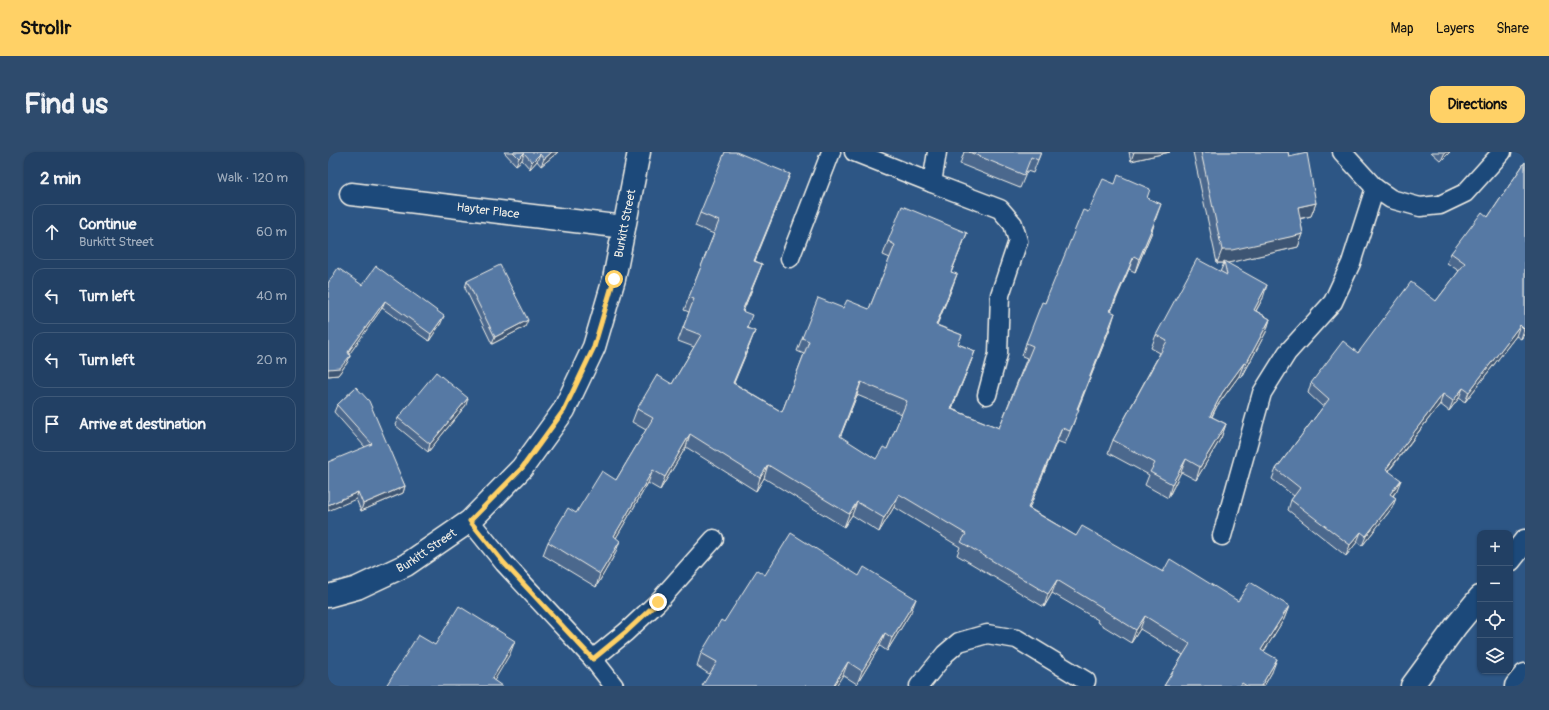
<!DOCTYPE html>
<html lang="en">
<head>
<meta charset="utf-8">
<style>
  :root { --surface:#224064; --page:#2e4b6d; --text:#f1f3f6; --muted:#a2afbf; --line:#3f5978; --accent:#ffd166 }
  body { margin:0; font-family:Pangolin,sans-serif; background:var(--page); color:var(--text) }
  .controls { position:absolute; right:12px; bottom:12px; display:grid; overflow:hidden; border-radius:8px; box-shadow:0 1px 3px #0004 }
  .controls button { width:36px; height:36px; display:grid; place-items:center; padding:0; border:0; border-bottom:1px solid var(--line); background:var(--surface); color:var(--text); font:20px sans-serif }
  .stop { position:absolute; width:12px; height:12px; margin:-9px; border:3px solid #ffd166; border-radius:50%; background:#fff }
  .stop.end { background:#ffd166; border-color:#fff; box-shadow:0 1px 4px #0008 }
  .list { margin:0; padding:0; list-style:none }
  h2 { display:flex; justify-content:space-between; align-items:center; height:52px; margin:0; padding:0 16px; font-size:17px }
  h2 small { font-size:13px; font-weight:400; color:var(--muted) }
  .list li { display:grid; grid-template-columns:26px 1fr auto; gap:12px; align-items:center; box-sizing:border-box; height:56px; margin:0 8px 8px; padding:0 8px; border:1px solid var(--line); border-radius:12px }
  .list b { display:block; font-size:15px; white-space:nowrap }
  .list p { margin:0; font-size:13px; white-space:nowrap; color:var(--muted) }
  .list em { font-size:13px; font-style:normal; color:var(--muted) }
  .icon { flex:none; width:22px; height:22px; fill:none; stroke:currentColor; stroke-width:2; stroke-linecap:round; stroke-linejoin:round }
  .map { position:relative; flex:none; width:1197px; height:534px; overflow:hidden; border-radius:12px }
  header { display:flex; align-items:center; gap:24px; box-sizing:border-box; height:56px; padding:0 20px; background:var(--accent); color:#111 }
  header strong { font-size:19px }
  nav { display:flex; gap:22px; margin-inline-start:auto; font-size:14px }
  .intro { display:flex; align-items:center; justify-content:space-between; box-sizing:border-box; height:96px; padding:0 24px }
  h1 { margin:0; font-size:28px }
  .button { padding:10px 18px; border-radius:12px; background:var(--accent); color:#111; font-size:14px; font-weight:700 }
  main { display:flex; gap:24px; padding:0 24px }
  aside { flex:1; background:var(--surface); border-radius:12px; box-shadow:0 1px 3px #0004 }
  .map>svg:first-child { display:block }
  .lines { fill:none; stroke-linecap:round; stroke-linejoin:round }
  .lane-casing { stroke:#f4f1e8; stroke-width:21 }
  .street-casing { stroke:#f4f1e8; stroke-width:25 }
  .secondary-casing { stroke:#f4f1e8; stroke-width:25 }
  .lane { stroke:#1f4a7a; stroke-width:18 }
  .street { stroke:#1f4a7a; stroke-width:22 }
  .secondary { stroke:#1f4a7a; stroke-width:22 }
  .wall { fill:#4b688d; stroke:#f4f1e8; fill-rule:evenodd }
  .shaded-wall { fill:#3d5573; stroke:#f4f1e8 }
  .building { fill:#5779a4; stroke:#f4f1e8; fill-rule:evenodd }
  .route { stroke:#ffd166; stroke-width:5 }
  .labels { text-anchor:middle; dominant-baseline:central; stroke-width:3; stroke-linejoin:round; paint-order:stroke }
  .street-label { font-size:12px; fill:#f4f1e8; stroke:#1f4a7a }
</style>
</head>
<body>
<header>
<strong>Strollr</strong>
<nav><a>Map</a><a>Layers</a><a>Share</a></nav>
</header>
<div class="intro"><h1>Find us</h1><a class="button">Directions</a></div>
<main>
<aside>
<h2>2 min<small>Walk · 120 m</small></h2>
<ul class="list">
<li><svg class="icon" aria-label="ahead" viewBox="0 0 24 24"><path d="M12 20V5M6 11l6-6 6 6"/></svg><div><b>Continue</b><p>Burkitt Street</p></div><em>60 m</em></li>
<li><svg class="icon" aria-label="left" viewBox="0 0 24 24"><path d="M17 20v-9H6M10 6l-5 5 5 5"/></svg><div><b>Turn left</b></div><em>40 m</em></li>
<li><svg class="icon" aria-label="left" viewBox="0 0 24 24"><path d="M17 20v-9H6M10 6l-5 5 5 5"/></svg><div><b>Turn left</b></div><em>20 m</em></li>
<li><svg class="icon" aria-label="arrive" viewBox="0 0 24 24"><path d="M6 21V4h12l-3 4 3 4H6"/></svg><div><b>Arrive at destination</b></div></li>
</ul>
</aside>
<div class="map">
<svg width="1197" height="534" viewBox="0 0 1197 534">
  <rect width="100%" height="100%" fill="#2d5685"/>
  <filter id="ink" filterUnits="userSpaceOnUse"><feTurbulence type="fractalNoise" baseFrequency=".025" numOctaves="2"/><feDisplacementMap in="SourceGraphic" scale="8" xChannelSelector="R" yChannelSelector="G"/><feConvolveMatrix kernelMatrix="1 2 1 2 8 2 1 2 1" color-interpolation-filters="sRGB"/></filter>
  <g filter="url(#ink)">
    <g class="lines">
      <g class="lane-casing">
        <g id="lane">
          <polyline points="526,0 604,31 609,0"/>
          <polyline points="1014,0 1047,36"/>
          <polyline points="604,31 672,57 685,72 690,89 672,143 670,202 659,243"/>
          <polyline points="462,106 503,0"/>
          <polyline points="142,369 176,411 265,507 286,534"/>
          <polyline points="894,384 934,241 959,201 1005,150 1023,111 1047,36 1063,47 1092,55 1112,53 1137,41 1174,0"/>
          <polyline points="265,507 298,480 330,450 386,387"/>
          <polyline points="591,534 617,502 631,490 659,482 689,487 758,529"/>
        </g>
      </g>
      <g class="street-casing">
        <g id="street">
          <path id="s1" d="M23,42l273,33"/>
          <path id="s2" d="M0,444l29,-8 49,-23 64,-44 52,-53 42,-58 30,-63 20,-68 25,-127"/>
        </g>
      </g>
      <g class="secondary-casing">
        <g id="secondary">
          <polyline points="1182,408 1197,389"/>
          <polyline points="1084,534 1128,474 1152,445"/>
          <polyline points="1188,534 1197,523"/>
        </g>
      </g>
      <use href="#lane" class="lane"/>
      <use href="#street" class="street"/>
      <use href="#secondary" class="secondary"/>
    </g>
    <g class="wall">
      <polygon points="176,0 230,0 213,14 209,9 202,17 194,8 188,13"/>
      <polygon points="636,0 713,0 705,21 699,19 692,36 632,12"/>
      <polygon points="801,0 842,0 803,9"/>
      <polygon points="865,0 960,0 961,5 988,51 983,64 972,67 975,82 970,95 899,111 935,146 928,159 942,167 938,180 914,225 911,224 889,254 884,265 898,272 893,286 868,328 853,320 840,346 817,333 821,323 780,301 785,288 832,201 823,196 828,183 892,120 896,111 889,111"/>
      <polygon points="1103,0 1122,0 1113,9"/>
      <polygon points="1197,10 1197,181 1193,187 1188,184 1137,250 1131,246 1121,259 1112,252 1061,319 1069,338 1065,344 1068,346 1064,356 1034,394 1029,390 1018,404 960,358 963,348 966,344 944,327 948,317 995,255 980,241 983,231 1108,149 1131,119 1119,111 1123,101 1160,65"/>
      <path d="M457,35l-30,74 7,3 -19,47 4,17 3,16 -16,39 48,29 22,-58 -7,-3 5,-13 41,-30 26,1 21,-51 -7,-3 5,-14 79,-8 -16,39 1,16 -15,37 25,10 -4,9 17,7 -23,58 47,19 28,-70 -5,-2 4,-13 62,-131 59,-14 14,6 -6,17 -4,13 -16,38 -6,-3 -18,43v14l-33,83 -4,13 -9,22 -8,-3 -28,67 47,28 87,36 75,29 51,5 -5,13 -20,32 8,21 -8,14h-100l19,-31 -43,-26 -9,14 -34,-21 1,-2 -46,-27 -8,14 -87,-52 3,-8 -66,-40 -15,25 -27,-17 -8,12 -80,-49 -8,13 -70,-44 -26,43 -12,-7 -32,55 -1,16 -19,33 -53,-32 5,-13 28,-29 40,-33 30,-50 -14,-8 5,-13 35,-25 22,-37 -16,-6 11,-29 -5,-2 30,-76 -19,-8 5,-13zM529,243l45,19 -15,35 -11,10 -36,-22z"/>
      <polygon points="139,129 197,175 164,192 137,136"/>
      <polygon points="0,131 34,133 113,171 101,189 54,156 21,202 22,204 19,211 10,223 0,224"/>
      <polygon points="28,235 77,334 75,341 33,359 28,347 37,295 6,260 9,253"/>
      <polygon points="138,253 100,300 67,273 70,266"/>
      <polygon points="437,423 583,460 559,499 552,494 529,532 515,523 381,522 369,514 373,501 396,470"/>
    </g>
    <g class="shaded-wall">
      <polygon points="224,0 230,0 213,14 216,7"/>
      <polygon points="806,0 842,0 803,9"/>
      <polygon points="1117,0 1122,0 1113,9"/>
      <polygon points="196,1 194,8 188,13 191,6"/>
      <polygon points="212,2 209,9 202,17 204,10"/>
      <polygon points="462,22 457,35 421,122 426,109"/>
      <polygon points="988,51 983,64 965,68 970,55"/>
      <polygon points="827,69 823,82 807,120 811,107"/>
      <polygon points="639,81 634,94 618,133 623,120"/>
      <polygon points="975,82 970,95 900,111 897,111 896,109 896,111 889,111 894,98"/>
      <polygon points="806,104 801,117 777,172 782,159"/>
      <polygon points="434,112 429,125 410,172 414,159"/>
      <polygon points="629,122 624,136 603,186 608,173"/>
      <polygon points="939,133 935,146 921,171 926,158"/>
      <polygon points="57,149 54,156 18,207 20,200"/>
      <polygon points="787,161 783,174 744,270 749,257"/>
      <polygon points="116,164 113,171 101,189 103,182"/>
      <polygon points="942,167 938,180 914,225 918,212"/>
      <polygon points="200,168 197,175 164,192 167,185"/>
      <polygon points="1192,173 1188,184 1137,250 1141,240"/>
      <polygon points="1197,176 1197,181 1193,187 1196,177"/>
      <polygon points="427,179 422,192 400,244 405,231"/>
      <polygon points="647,199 642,212 618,270 623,257"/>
      <polygon points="22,204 19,211 10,223 0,224 0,217"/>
      <polygon points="916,211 911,224 889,254 877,277 882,264 894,241"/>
      <polygon points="533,230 529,243 507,298 512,284"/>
      <polygon points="1135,236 1131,246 1121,259 1125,249"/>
      <polygon points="1115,242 1112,252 1054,327 1058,317"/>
      <polygon points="140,246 138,253 100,300 102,292"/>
      <polygon points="898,272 893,286 868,328 872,315"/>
      <polygon points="734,276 729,289 696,369 700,356"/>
      <polygon points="362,282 358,295 332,338 337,325"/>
      <polygon points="858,307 853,320 840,346 844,332"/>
      <polygon points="440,313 436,326 428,339 432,326"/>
      <polygon points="325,318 320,331 281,398 286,384"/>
      <polygon points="1073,328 1069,338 1058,352 1062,342"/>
      <polygon points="77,334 75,341 33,359 35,352"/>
      <polygon points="30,340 28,347 0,359 0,353"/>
      <polygon points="571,342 566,355 551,380 556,366"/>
      <polygon points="1068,346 1064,356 1034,394 1038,384"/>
      <polygon points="529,350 524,363 516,375 521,362"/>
      <polygon points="1033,380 1029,390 1018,404 1022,393"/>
      <polygon points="292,389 287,402 268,435 272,422"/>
      <polygon points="729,428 724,441 716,455 720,442"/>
      <polygon points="588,447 583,460 559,499 564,486"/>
      <polygon points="961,454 956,467 929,511 933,498"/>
      <polygon points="817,464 812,477 803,491 808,478"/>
      <polygon points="557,481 552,494 529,532 534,519"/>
      <polygon points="187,489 182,502 163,534 164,527"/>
      <polygon points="949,507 944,520 936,534 933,534"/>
      <polygon points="520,510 515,523 508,534 505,534"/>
    </g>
    <g class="building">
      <polygon points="185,0 224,0 216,7 212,2 204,10 196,1 191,6"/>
      <path d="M397,0h11l54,22 -36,87 8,3 -20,47 10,4 -5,13 8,3 -22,52 49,29 27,-71 -7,-3 16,-40 25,10 4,-8 22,9 26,-64 -7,-4 14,-35 65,27 -16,39 6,2 -21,51 26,10 -4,9 17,7 -24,58 48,19 34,-82 -7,-3 16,-41 3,1 38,-93 5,2 15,-33 12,5 3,-9 32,14 -3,9 14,6 -7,17h1l-16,38 -5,-3 -24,55 5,2 -38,96h2l-9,22 -8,-3 -34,80 48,28 6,-10 81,46 7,-13 68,42 12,-19 39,24 -28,44 16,9 -16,27h-14l-5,-3 -2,3h-76l26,-42 -45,-28 -9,14 -34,-21 1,-1 -46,-28 -9,14 -87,-52 5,-8 -67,-40 -15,24 -27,-16 -8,12 -81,-49 -8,13 -70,-44 -25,43 -12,-7 -39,66 6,5 -20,33 -52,-32 20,-34 8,5 26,-42 14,9 37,-62 -16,-9 20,-34 15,9 29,-49 -18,-7 11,-29 -5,-2 30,-76 -19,-8zM533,230l46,19 -20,48 -4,-2 -7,12 -36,-23z"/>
      <polygon points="641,0 713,0 710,8 703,5 696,23"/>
      <polygon points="873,0 960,0 961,5 979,1 988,51 970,55 975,82 904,98 894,98"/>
      <polygon points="1197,10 1197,176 1196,177 1192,173 1141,240 1135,236 1125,249 1115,242 1058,317 1073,328 1062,342 1068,346 1038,384 1033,380 1022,393 963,348 972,336 948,317 1001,247 983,231 1015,189 1030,201 1083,130 1108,149 1137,111 1123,101 1154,60 1160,65"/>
      <polygon points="869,107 899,123 896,109 939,133 926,158 942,167 918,212 916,211 894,241 882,264 898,272 872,315 858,307 844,332 822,320 827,311 785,288 839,189 828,183"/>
      <polygon points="172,113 200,168 167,185 139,129"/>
      <polygon points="48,114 116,164 103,182 57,149 20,200 22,204 12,216 0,217 0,131 10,116 34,133"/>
      <polygon points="108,220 140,246 102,292 70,266"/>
      <polygon points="28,235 41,249 77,334 35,352 30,340 0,353 0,310 44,292 9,253"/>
      <polygon points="463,381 531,424 536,415 588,447 564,486 557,481 534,519 520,510 505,534 374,534 389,510 373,501 393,468 396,470 429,418 437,423"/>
      <polygon points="131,454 187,489 164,527 174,534 58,534 90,483 107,493"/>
    </g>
  </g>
  <g class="lines" filter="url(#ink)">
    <polyline class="route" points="286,127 266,195 236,258 194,316 142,369 176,411 265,507 298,480 330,450"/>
  </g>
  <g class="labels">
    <g class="street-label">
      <text stroke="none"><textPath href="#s1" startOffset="138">Hayter Place</textPath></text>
      <text stroke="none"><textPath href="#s2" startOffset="505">Burkitt Street</textPath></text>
      <text stroke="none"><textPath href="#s2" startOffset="109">Burkitt Street</textPath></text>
    </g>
  </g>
</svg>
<div class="controls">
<button>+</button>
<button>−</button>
<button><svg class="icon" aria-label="locate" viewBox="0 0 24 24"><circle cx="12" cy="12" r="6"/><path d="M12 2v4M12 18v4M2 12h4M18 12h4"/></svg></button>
<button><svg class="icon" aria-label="layers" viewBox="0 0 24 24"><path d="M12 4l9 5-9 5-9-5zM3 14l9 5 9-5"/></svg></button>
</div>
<div class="stop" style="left:286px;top:127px"></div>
<div class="stop end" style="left:330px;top:450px"></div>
</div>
</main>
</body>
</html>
